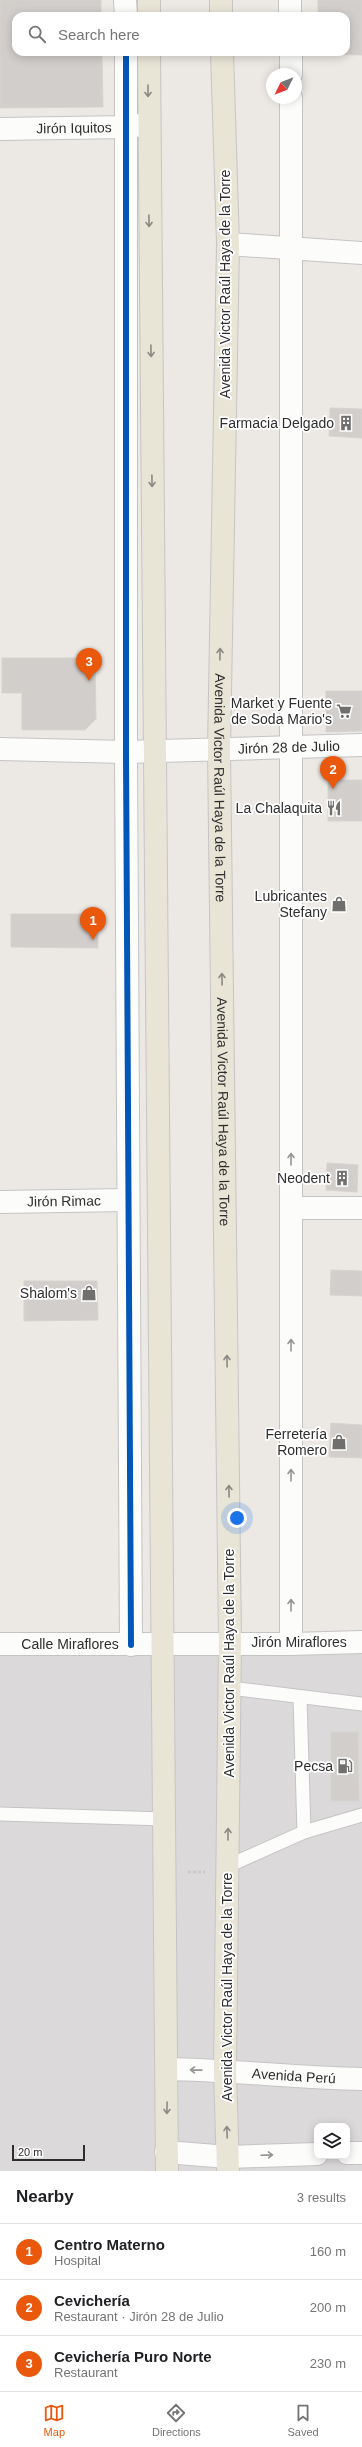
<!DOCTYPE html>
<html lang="en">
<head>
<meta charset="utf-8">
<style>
  :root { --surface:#fff; --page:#f2f2f2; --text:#202124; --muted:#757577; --line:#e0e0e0; --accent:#ea580c }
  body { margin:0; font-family:Arial,sans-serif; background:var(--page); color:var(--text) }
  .controls { position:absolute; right:12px; bottom:12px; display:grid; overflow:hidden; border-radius:8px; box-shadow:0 2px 10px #0003 }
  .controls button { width:36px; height:36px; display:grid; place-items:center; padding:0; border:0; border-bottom:1px solid var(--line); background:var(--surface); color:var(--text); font:20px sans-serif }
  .compass { position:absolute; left:266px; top:68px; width:36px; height:36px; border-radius:50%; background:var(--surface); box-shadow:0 2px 10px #0003; rotate:227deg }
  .scale { position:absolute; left:12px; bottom:10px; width:73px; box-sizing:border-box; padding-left:4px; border:2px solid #2e2e2e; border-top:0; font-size:11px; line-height:14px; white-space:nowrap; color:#2e2e2e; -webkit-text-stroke:3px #fff; paint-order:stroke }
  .you { position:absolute; left:237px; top:1518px; width:14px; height:14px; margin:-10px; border:3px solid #fff; border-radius:50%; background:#1a73e8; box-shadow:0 0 0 6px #1a73e833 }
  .badge { display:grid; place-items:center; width:26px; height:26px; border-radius:50%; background:var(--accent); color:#fff; font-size:13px; font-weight:700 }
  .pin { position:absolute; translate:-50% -33px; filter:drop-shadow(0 1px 2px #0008) }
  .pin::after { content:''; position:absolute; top:21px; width:14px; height:12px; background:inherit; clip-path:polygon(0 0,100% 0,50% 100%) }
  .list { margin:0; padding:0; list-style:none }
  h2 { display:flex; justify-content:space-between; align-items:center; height:52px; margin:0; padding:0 16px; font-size:17px }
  h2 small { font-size:13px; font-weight:400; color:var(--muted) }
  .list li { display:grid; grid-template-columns:26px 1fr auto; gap:12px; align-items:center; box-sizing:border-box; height:56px; padding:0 16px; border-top:1px solid var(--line) }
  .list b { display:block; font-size:15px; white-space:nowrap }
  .list p { margin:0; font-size:13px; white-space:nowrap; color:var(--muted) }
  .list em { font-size:13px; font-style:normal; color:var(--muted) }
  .icon { flex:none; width:22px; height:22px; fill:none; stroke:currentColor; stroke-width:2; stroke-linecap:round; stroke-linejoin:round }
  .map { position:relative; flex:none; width:362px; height:2171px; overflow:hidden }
  .search { position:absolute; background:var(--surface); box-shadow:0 2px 10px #0003; left:12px; right:12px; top:12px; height:44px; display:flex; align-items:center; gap:10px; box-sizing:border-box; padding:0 14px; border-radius:12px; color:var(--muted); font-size:15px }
  .sheet { height:220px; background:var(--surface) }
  nav { display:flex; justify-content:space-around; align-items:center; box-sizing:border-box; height:56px; border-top:1px solid var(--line); background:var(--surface); font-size:11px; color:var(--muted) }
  nav a { display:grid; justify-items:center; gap:2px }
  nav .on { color:var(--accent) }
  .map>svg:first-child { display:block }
  .industrial { fill:#dcd9db; fill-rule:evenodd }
  .building { fill:#d1cecb; stroke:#d7d4d0 }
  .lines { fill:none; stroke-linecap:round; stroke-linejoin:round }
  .lane-casing { stroke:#c5c4c5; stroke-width:15 }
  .street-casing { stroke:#c5c4c5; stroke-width:24 }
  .secondary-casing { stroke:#c5c4c5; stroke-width:24 }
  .primary-casing { stroke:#c6c5c4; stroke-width:24 }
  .path { stroke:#c9c9c8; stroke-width:2.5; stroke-dasharray:3 2; stroke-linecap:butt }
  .lane { stroke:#fcfcfb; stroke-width:13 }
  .street { stroke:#fcfcfb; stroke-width:22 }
  .secondary { stroke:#fcfcfb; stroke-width:22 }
  .primary { stroke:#e8e4d6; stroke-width:22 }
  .cycleway-casing { stroke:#fff; stroke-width:8 }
  .cycleway { stroke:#0057b8; stroke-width:6 }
  .oneway { stroke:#8b8982 }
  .oneway2 { stroke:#959594 }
  .labels { text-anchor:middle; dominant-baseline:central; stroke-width:3.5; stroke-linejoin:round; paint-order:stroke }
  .street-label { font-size:14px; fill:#2e2e2e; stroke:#fff }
  .poi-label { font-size:14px; fill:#2e2e2e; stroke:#fff; text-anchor:end }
</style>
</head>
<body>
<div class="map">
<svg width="362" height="2171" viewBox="0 0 362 2171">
  <rect width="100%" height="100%" fill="#ece8e4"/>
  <path class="industrial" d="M362,1653v518h-362v-517zM317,2126h30v30h-30z"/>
  <g class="building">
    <polygon points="0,0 101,0 101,16 16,16 16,52 102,52 103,107 0,108"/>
    <polygon points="318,0 362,0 362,55 318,54 318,52 346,52 346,16 318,16"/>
    <polygon points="330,408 362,409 362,438 329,436"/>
    <polygon points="2,658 95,658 96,719 85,730 22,730 22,693 2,693"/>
    <polygon points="326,691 362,691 362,731 326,732"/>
    <rect x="328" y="780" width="34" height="41"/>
    <polygon points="11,914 98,914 98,948 11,947"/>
    <polygon points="327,1163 358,1165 357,1192 326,1190"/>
    <polygon points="331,1270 362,1271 362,1296 330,1295"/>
    <polygon points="24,1281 97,1281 98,1320 24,1321"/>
    <polygon points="331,1423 362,1425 362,1458 329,1457"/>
    <polygon points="331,1732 358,1732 359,1801 331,1801"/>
  </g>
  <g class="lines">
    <g class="lane-casing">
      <g id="lane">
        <polyline points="230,1688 362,1704"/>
        <polyline points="300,1697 304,1832"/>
        <polyline points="0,1814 165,1819"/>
        <polyline points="228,1866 304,1832 362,1815"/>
      </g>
    </g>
    <g class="street-casing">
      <g id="street">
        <path id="s1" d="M0,129l127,-2 21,-3"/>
        <polyline points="228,244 362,253"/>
        <path id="s2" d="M0,749l126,3 236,-7"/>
        <path id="s3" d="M0,1202l128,-2"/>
        <polyline points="291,1208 362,1208"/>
        <polyline points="291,1644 362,1642"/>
      </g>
    </g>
    <g class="secondary-casing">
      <g id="secondary">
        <polyline points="125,0 126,16"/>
        <polyline points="290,0 290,16"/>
        <polyline points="126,52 126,752 131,1645"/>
        <polyline points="291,52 291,74"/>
        <path id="s4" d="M0,1644h291v-1546"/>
        <path id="s5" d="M167,2069c65,1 130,9 195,10"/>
        <polyline points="166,2152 228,2157 317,2154"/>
        <polyline points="347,2153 362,2153"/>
      </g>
    </g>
    <g class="primary-casing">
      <g id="primary">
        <polyline points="221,0 221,16"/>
        <polyline points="149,16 149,0"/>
        <polyline points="149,52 167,2171"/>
        <path id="s6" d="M222,52l6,192 -9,506 11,892 -5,428 3,101"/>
      </g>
    </g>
    <polyline class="path" points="188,1872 205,1872"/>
    <use href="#lane" class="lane"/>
    <use href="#street" class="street"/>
    <use href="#secondary" class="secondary"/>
    <use href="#primary" class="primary"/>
    <g class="cycleway-casing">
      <polyline id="cycleway" points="126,52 126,752 131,1645"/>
    </g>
    <use href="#cycleway" class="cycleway"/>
  </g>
  <defs><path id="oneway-shaft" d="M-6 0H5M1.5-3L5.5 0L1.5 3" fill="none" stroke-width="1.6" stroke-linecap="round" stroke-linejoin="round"/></defs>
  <g class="oneway">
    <use href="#oneway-shaft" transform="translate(148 91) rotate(90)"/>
    <use href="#oneway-shaft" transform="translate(149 221) rotate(89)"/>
    <use href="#oneway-shaft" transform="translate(151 351) rotate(89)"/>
    <use href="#oneway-shaft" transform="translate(152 481) rotate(89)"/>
    <use href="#oneway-shaft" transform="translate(220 654) rotate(-89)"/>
    <use href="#oneway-shaft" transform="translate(222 979) rotate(-91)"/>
    <use href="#oneway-shaft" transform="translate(227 1361) rotate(-91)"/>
    <use href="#oneway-shaft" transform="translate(229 1491) rotate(-91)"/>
    <use href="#oneway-shaft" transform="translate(228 1834) rotate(-89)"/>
    <use href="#oneway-shaft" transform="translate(167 2108) rotate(91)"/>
    <use href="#oneway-shaft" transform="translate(227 2132) rotate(-92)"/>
  </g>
  <g class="oneway2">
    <use href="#oneway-shaft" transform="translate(291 1159) rotate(-90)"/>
    <use href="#oneway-shaft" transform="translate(291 1345) rotate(-90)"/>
    <use href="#oneway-shaft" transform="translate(291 1475) rotate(-90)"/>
    <use href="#oneway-shaft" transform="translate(291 1605) rotate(-90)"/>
    <use href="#oneway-shaft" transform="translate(196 2070) rotate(-179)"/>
    <use href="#oneway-shaft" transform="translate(267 2155) rotate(-2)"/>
  </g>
  <defs>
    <g id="building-bare" transform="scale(1.2)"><path d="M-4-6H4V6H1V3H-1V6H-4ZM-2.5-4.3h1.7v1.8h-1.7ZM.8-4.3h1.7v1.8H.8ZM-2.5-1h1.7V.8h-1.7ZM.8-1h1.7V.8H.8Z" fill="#706f6e" stroke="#fff" stroke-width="2.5" paint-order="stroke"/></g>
    <g id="supermarket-bare" transform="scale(1.2)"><path d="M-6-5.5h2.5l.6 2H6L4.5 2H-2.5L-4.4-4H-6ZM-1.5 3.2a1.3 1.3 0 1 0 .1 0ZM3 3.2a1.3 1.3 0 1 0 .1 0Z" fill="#706f6e" stroke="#fff" stroke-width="2.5" paint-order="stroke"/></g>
    <g id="restaurant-bare" transform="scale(1.2)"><path d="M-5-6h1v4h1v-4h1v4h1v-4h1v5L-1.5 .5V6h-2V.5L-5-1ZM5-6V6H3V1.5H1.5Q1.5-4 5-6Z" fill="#706f6e" stroke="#fff" stroke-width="2.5" paint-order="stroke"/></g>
    <g id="shop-bare" transform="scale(1.2)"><path d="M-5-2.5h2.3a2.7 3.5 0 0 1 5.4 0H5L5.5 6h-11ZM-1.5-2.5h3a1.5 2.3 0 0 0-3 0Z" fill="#706f6e" stroke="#fff" stroke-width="2.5" paint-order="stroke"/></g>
    <g id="fuel-bare" transform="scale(1.2)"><path d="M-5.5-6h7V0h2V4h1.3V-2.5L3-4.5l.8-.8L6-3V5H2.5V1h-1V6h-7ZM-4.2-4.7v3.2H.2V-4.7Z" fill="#706f6e" stroke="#fff" stroke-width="2.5" paint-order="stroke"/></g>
  </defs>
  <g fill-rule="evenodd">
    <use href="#building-bare" x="346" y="423"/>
    <use href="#supermarket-bare" x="344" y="711"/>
    <use href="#restaurant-bare" x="334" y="808"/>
    <use href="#shop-bare" x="339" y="904"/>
    <use href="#building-bare" x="342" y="1178"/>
    <use href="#shop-bare" x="89" y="1293"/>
    <use href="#shop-bare" x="339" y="1442"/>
    <use href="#fuel-bare" x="345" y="1766"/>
  </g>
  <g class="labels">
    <g class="street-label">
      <text stroke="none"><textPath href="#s1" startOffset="74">Jirón Iquitos</textPath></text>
      <text transform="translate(225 284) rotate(-90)">Avenida Victor Raúl Haya de la Torre</text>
      <text stroke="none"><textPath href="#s2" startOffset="289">Jirón 28 de Julio</textPath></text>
      <text stroke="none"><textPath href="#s6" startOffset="736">Avenida Victor Raúl Haya de la Torre</textPath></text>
      <text stroke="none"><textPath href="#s6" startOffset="1060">Avenida Victor Raúl Haya de la Torre</textPath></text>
      <text stroke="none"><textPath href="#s3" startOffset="64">Jirón Rimac</textPath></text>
      <text x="299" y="1642">Jirón Miraflores</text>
      <text stroke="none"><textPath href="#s4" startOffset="70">Calle Miraflores</textPath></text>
      <text transform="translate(229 1663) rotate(-90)">Avenida Victor Raúl Haya de la Torre</text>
      <text transform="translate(227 1987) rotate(-90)">Avenida Victor Raúl Haya de la Torre</text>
      <text stroke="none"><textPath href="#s5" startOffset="127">Avenida Perú</textPath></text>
    </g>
    <g class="poi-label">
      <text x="334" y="423">Farmacia Delgado</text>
      <text x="332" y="703">Market y Fuente<tspan x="332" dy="16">de Soda Mario's</tspan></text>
      <text x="322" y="808">La Chalaquita</text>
      <text x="327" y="896">Lubricantes<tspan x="327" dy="16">Stefany</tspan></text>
      <text x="330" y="1178">Neodent</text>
      <text x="77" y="1293">Shalom's</text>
      <text x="327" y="1434">Ferretería<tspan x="327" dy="16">Romero</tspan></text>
      <text x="333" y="1766">Pecsa</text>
    </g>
  </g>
</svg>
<div class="controls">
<button><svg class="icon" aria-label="layers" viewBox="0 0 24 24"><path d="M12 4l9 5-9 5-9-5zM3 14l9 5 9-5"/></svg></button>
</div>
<svg class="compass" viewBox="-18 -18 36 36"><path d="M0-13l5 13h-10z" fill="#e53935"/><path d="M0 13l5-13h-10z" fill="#757577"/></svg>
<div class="scale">20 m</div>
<div class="you"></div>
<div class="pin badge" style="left:93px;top:940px">1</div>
<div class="pin badge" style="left:333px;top:789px">2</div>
<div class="pin badge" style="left:89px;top:681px">3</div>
<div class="search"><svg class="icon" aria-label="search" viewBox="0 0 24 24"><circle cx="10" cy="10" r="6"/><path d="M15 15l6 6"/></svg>Search here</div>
</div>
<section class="sheet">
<h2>Nearby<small>3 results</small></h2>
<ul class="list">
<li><span class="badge">1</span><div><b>Centro Materno</b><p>Hospital</p></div><em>160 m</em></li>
<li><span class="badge">2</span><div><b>Cevichería</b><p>Restaurant · Jirón 28 de Julio</p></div><em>200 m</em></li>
<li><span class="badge">3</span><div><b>Cevichería Puro Norte</b><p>Restaurant</p></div><em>230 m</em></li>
</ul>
</section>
<nav>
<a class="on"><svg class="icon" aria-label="map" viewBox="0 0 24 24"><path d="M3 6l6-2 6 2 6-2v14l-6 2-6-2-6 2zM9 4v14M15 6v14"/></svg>Map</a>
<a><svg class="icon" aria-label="directions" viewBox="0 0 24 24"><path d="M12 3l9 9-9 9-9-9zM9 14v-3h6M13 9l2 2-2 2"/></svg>Directions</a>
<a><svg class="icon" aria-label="saved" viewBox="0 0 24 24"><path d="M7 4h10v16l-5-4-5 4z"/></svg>Saved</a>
</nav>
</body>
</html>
